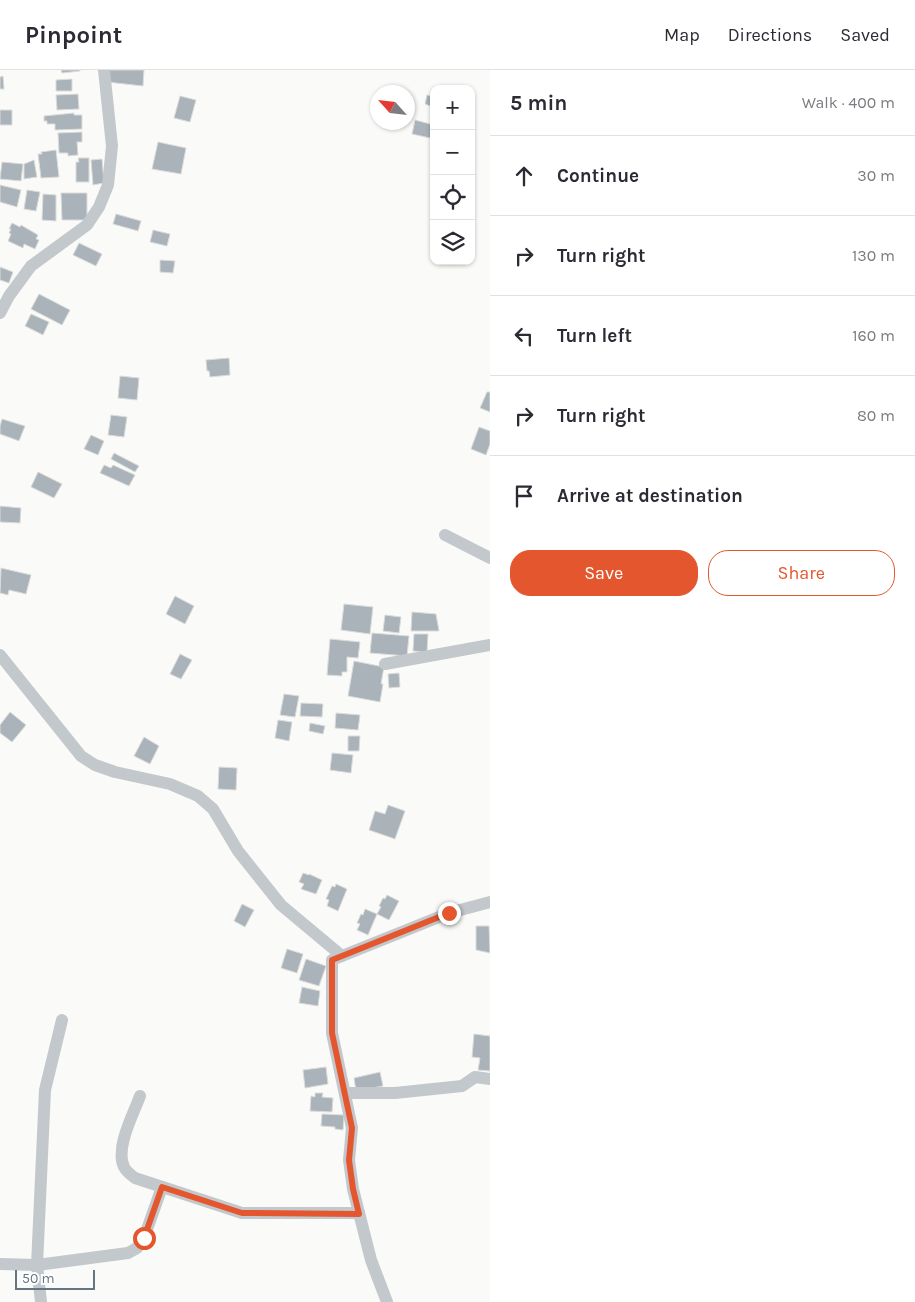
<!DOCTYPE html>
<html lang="en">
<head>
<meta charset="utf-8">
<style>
  :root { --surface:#fff; --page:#f7f7f7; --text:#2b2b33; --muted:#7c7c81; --line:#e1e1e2; --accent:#e4572e }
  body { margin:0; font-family:Karla,sans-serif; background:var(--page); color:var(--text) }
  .controls { position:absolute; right:15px; top:15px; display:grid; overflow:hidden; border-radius:10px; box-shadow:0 1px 4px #0004 }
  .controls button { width:45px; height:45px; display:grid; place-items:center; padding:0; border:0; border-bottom:1px solid var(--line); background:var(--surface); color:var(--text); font:25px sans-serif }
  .compass { position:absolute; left:370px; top:15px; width:45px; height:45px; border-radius:50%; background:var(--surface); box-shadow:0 1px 4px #0004; rotate:297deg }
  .scale { position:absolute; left:15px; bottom:12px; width:80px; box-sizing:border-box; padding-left:5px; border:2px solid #657683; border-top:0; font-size:14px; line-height:18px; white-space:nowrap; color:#657683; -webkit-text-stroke:4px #fff; paint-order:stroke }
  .stop { position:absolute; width:15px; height:15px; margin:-11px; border:4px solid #e4572e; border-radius:50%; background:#fff }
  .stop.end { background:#e4572e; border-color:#fff; box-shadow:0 1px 5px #0008 }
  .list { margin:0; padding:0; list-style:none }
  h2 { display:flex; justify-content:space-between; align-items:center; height:65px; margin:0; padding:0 20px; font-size:21px }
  h2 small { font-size:16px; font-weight:400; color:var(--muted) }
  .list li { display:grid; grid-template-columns:32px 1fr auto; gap:15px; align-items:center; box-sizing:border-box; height:80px; padding:0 20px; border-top:1px solid var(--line) }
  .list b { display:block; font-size:19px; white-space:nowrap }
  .list em { font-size:16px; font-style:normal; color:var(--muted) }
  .actions { display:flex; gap:10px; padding:15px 20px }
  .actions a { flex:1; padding:11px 0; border:1px solid var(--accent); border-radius:20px; text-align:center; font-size:18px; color:var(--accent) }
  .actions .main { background:var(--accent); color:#fff }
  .icon { flex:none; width:28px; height:28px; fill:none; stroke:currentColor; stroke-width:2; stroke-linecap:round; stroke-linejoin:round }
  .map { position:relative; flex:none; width:490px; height:1232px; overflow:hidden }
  header { display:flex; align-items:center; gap:30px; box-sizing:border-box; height:70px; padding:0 25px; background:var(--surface); border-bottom:1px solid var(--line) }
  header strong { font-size:24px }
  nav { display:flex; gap:28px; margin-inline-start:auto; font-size:18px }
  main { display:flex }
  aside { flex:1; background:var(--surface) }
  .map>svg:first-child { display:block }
  .building { fill:#aab3b9; stroke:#dcdcda }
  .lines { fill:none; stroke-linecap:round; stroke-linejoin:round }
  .minor { stroke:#c3c8cc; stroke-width:12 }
  .route { stroke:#e4572e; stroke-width:6 }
</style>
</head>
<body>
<header>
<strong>Pinpoint</strong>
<nav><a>Map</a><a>Directions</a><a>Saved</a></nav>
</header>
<main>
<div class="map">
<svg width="490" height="1232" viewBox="0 0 490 1232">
  <rect width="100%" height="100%" fill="#fafaf8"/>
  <g class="building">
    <polygon points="61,0 80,0 80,1 62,3"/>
    <polygon points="108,0 144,0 143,16 107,12"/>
    <polygon points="3,6 4,19 0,19 0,7"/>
    <polygon points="72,9 72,21 56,21 56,10"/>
    <polygon points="78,24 79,39 57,40 56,25"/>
    <polygon points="427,25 434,27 433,37 425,34"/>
    <polygon points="180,26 196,30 190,52 174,48"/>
    <rect x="0" y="40" width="12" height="15"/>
    <polygon points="74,43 74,45 82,45 82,59 55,60 55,54 47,54 47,51 44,51 44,46"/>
    <polygon points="415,50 434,55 430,68 412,64"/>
    <polygon points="82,62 82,72 77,72 78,85 68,86 68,83 59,83 58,63"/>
    <polygon points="158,72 186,78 181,104 152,99"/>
    <polygon points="56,80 59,107 41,108 38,84 42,84 41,82"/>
    <polygon points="78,88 89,88 89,112 76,112 76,92 79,92"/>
    <polygon points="102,89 104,113 93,115 91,90"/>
    <polygon points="34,90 37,107 24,109 24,94"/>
    <polygon points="2,92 23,94 21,111 0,109"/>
    <polygon points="0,115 21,120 17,137 0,132"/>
    <polygon points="27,120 40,122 36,141 24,139"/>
    <polygon points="61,123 87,123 87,150 62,150"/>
    <polygon points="43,124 56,125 56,151 42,150"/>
    <polygon points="116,144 141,151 138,161 113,154"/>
    <polygon points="12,153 20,157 21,155 38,165 36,169 39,170 35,179 24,174 23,178 8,171 11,164 9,163 11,159 9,159"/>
    <polygon points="153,160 170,164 167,176 150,172"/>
    <polygon points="79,173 102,184 96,196 73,185"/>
    <polygon points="160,190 175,191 173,203 160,202"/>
    <polygon points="0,197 13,202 9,213 0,210"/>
    <polygon points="39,224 70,240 62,255 31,239"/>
    <polygon points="31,244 49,252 43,265 25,256"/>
    <polygon points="229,288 230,305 210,307 209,301 207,301 206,290"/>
    <polygon points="120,306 139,308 137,330 118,328"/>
    <polygon points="487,322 490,322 490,342 480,338"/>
    <polygon points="111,345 127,347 124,367 108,365"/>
    <polygon points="2,349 25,356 19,371 0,364 0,356"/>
    <polygon points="479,357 490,361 490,374 486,385 471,379"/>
    <polygon points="91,365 104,371 98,385 84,379"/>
    <polygon points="114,383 139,396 135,402 111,389"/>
    <polygon points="104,395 111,398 113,395 135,405 129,416 100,403"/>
    <polygon points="38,402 62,414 54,428 31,417"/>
    <polygon points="0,436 21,438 20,453 0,452"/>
    <polygon points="1,498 31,505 26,524 9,520 8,525 0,523"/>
    <polygon points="175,526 194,536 185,554 166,544"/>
    <polygon points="344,534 373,537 370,564 341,560"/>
    <polygon points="412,542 436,544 439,561 411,561"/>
    <polygon points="385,545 401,547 399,563 383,561"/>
    <polygon points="372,563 409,566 407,586 370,583"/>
    <polygon points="414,564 428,564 427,582 413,581"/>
    <polygon points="330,569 360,572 358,588 347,587 347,602 342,602 342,606 327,605"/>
    <polygon points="180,584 192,590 181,609 170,604"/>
    <polygon points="354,591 384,597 381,614 383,614 380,632 348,626"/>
    <polygon points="399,603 400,617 389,618 388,604"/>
    <polygon points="284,624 299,626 295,647 280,645"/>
    <polygon points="301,633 323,634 322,647 300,646"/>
    <polygon points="10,642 26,655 12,672 0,663 0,655"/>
    <polygon points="336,643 360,645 358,660 335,658"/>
    <polygon points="278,650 292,652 289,671 275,668"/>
    <polygon points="310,653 325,656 323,664 309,661"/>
    <polygon points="348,666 360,666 359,681 348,681"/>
    <polygon points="144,667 159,676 150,694 134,686"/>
    <polygon points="332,683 353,685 351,703 330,700"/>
    <polygon points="219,697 237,698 236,720 218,719"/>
    <polygon points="388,735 405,741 395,769 369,760 375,741 385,744"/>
    <polygon points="303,803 309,805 309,804 322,810 316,824 301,819 304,814 299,812"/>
    <polygon points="336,814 347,819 338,841 327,836 329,830 326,829 332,816 335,817"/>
    <polygon points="387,825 399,831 389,850 377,844 381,837 379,836 383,828 385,829"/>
    <polygon points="242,834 254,840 245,857 234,851"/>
    <polygon points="365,839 377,844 368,865 357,860 360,854 357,853 361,844 363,845"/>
    <polygon points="476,856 489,856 490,883 476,880"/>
    <polygon points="287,879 303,884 297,903 281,898"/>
    <polygon points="306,889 326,896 319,916 299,910"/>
    <polygon points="302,917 320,921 318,936 299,933"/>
    <polygon points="474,964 490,966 490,1001 478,1000 480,988 472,987"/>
    <polygon points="326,997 328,1014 305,1018 303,1000"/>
    <polygon points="380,1002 383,1016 356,1021 354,1008"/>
    <polygon points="315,1023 323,1023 322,1027 333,1028 332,1042 310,1041 311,1026 315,1027"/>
    <polygon points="322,1044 344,1045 343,1060 335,1059 335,1057 321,1056"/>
  </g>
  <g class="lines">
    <g class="minor">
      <polyline points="0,243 9,226 31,196 87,155 99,137 108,115 112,76 104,0"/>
      <polyline points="445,465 490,488"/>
      <polyline points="0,585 81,686 95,695 115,702 170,714 198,726 213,739 238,781 281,835 342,886"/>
      <polyline points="385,594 490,575"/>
      <polyline points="345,1023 395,1023 462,1016 475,1007 490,1009"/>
      <path d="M140,1026c-7,19 -25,52 -16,71 2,4 7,8 11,11l107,35h117"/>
      <polyline points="0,1194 37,1195 128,1183 137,1178 144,1168 162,1117"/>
      <polyline points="41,1232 37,1195 45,1020 62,950"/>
      <polyline points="387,1232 371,1190 353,1119 349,1090 352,1058 332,963 332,890 449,843 490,832"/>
    </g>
  </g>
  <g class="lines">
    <polyline class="route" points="144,1168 162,1117 242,1143 359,1144 353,1119 349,1090 352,1058 332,963 332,890 449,843"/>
  </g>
</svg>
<div class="controls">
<button>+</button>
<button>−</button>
<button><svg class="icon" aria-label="locate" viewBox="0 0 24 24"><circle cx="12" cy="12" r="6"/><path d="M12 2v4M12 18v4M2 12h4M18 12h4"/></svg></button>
<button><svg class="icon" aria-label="layers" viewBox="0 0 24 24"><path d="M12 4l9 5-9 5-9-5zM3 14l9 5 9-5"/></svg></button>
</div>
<svg class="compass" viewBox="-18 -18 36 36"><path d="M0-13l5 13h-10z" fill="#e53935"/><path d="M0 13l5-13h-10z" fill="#7c7c81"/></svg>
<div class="scale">50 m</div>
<div class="stop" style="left:144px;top:1168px"></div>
<div class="stop end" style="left:449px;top:843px"></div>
</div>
<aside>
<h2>5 min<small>Walk · 400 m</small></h2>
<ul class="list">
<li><svg class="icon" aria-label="ahead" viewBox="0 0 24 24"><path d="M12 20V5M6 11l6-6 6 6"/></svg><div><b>Continue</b></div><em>30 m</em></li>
<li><svg class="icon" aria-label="right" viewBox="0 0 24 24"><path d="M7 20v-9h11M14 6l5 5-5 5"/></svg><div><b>Turn right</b></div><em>130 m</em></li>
<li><svg class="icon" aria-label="left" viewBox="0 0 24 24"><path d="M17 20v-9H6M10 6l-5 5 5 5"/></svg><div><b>Turn left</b></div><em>160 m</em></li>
<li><svg class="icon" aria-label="right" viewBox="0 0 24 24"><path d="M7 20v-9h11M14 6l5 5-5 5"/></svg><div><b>Turn right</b></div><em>80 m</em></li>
<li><svg class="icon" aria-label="arrive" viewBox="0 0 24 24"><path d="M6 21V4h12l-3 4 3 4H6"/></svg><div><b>Arrive at destination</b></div></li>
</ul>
<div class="actions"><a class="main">Save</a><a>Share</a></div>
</aside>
</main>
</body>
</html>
